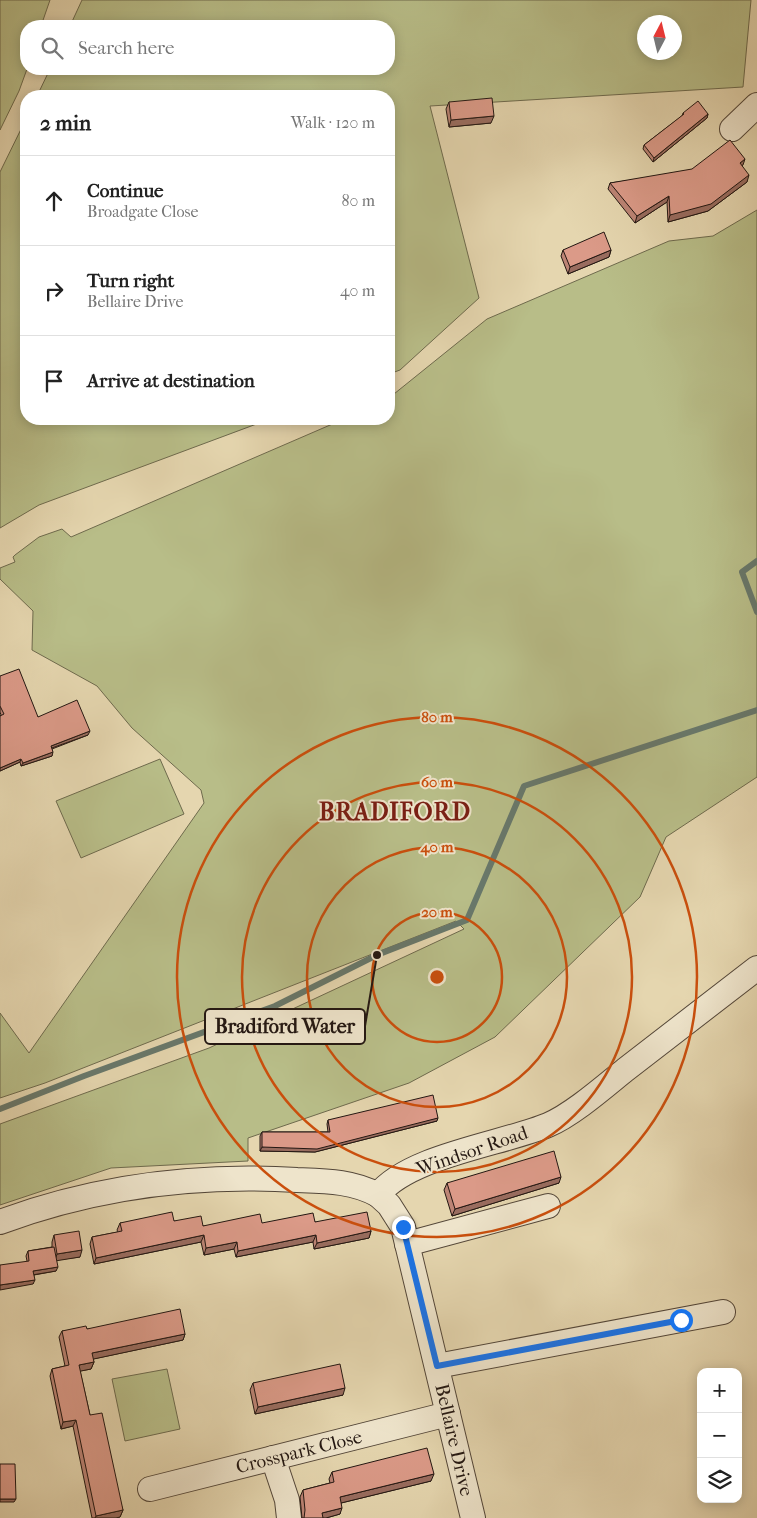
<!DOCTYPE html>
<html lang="en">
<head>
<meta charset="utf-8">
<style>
  :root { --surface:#fff; --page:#f6f6f6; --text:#222; --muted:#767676; --line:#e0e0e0 }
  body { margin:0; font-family:"IM FELL French Canon",serif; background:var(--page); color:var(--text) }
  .controls { position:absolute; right:15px; bottom:15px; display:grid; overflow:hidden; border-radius:10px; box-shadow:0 2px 12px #0003 }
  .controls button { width:45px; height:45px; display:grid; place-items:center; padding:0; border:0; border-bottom:1px solid var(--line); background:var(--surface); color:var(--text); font:25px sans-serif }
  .compass { position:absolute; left:637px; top:15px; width:45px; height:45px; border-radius:50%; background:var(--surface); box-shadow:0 2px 12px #0003; rotate:7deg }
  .stop { position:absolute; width:15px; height:15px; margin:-11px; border:4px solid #1a73e8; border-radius:50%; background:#fff }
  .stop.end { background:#1a73e8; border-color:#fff; box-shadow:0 1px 5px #0008 }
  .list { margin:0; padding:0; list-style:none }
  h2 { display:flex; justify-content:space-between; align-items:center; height:65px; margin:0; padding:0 20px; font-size:21px }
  h2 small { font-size:16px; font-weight:400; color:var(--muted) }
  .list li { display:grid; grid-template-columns:32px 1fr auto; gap:15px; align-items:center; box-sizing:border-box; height:90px; padding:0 20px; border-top:1px solid var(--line) }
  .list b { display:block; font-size:19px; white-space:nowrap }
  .list p { margin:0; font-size:16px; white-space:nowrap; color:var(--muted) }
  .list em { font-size:16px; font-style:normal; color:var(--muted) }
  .icon { flex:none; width:28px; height:28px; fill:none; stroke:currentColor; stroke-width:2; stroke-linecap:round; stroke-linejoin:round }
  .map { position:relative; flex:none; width:757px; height:1518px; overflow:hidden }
  .search { position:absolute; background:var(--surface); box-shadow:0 2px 12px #0003; left:20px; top:20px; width:375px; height:55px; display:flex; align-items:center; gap:12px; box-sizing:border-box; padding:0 18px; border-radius:20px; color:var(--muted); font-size:19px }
  .panel { position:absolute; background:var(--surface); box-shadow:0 2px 12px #0003; left:20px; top:90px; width:375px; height:335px; border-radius:20px }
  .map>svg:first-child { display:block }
  .green { fill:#b8bd88; stroke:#6e6a4d; fill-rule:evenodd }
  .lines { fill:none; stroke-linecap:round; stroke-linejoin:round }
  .stream { stroke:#68786b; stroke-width:6 }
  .minor-casing { stroke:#544739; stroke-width:26 }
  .minor { stroke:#eee4cb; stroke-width:24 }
  .wall { fill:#bc8475; stroke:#231712 }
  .shaded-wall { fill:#996c5f; stroke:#231712 }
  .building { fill:#db9a88; stroke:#231712 }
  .route { stroke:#1a73e8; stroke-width:6 }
  .ring { fill:none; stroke:#ca4f0d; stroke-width:2.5 }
  .labels { text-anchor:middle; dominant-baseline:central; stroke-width:4; stroke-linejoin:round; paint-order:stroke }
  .street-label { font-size:19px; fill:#231712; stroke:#eee4cb }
  .district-label { font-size:24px; font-weight:bold; letter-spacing:1px; fill:#7a1f14; stroke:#eee4cb }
  .centre { fill:#ca4f0d; stroke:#eee4cb; stroke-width:2.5 }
  .ring-label { font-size:15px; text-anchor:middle; font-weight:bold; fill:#ca4f0d; stroke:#eee4cb; stroke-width:4; stroke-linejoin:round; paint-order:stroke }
  .leader { fill:none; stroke:#231712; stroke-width:2 }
  .callout-dot { fill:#231712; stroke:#eee4cb; stroke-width:2 }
  .callout { fill:#eee4cb; stroke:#231712; stroke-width:2 }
  .callout-label { font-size:20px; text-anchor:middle; font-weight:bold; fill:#231712 }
</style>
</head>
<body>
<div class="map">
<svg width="757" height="1518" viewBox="0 0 757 1518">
  <rect width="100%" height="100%" fill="#e5d6af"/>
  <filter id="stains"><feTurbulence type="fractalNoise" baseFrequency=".004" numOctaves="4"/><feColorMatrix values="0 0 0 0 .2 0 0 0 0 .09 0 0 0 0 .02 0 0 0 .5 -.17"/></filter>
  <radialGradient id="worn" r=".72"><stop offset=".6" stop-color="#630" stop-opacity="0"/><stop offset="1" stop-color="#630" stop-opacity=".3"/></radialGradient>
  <g class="green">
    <polygon points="0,0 50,0 41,26 26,26 27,69 19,91 0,130"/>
    <path d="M82,0h669l-8,87 -313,19 49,192 -79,72 -11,4v-278h-352l13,-27h339v-43h-319zM644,22h30v30h-30z"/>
    <polygon points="26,119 26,419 270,419 39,505 0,528 0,172"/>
    <polygon points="757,210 757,777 666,837 640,897 495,1037 409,1083 248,1138 248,1161 111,1168 0,1205 0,1124 209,1048 464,929 456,921 45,1083 0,1098 0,1013 29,1053 204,803 201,790 132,728 97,686 32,650 33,611 0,579 0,568 15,562 13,557 15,555 39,537 62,529 71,537 344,419 389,419 389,398 487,319 669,241 713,236"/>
    <polygon points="160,759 184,814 81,858 56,801"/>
    <polygon points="167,1369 180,1429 125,1441 112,1379"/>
  </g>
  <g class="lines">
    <g class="stream">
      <polyline points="757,561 742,572 757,612"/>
      <polyline points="0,1109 84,1076 275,1006 377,955 467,920 524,786 757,710"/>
    </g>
    <g class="minor-casing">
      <g id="minor">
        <polyline points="732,129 757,105"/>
        <polyline points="378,1195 389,1205 403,1227 473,1518"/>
        <path d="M0,1222c95,-35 196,-48 297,-42 28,1 56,1 81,15 30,-39 124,-51 170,-70 24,-10 56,-38 77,-55 44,-34 88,-68 132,-102"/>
        <polyline points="407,1244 548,1206"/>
        <polyline points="437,1366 723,1312"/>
        <polyline points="273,1458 287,1500 289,1518"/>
        <polyline points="150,1489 448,1414"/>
      </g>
    </g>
    <use href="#minor" class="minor"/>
  </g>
  <g class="wall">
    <polygon points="449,102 491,123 449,127 446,109"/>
    <polygon points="683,113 708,114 707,118 653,162 643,149 644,145 682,116"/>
    <polygon points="743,165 742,166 747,182 708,211 668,222 667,202 635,223 608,189 610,183"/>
    <polygon points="563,250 611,250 609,257 568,274 561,256"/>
    <polygon points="0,676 38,717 88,735 52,749 52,756 21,766 20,762 0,771 0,716 1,715 0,712"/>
    <polygon points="328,1120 437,1121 315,1152 260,1151 260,1136 262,1132 328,1132 327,1124"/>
    <polygon points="447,1183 559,1183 452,1216 444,1190"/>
    <polygon points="174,1221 203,1226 315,1222 371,1231 369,1238 314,1249 313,1242 236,1257 234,1249 204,1255 201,1242 94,1264 90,1244 92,1237 118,1232 117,1230 120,1223"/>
    <polygon points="54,1235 80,1257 56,1260 56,1271 34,1275 33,1284 27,1261 26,1256 28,1251 52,1247 52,1242"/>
    <polygon points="87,1329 185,1334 183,1340 93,1359 94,1362 91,1369 80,1371 90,1415 123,1510 120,1517 116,1518 92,1518 73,1426 61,1429 50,1376 52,1369 65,1366 59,1337 62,1331"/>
    <polygon points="253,1383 343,1395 255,1414 250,1390"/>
    <polygon points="332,1472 431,1481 341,1503 340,1514 326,1518 302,1518 300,1497 303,1490 330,1483 329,1479"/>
  </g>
  <g class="shaded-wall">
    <polygon points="708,114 707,118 653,162 654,158"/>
    <polygon points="494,116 491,123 449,127 451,120"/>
    <polygon points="745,159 743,165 737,169 740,163"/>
    <polygon points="749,175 747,182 708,211 668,222 670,215"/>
    <polygon points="669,196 667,202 635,223 637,216"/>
    <polygon points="611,250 609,257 568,274 570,267"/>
    <polygon points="90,731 88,735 49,749 51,746"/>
    <polygon points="53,752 52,756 21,766 23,763"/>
    <polygon points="21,759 20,762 0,771 0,768"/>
    <polygon points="438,1118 437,1121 315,1152 260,1151 262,1147"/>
    <polygon points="561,1177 559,1183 452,1216 455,1209"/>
    <polygon points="371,1231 369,1238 314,1249 317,1243"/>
    <polygon points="204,1235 201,1242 94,1264 96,1258"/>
    <polygon points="316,1235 313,1242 236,1257 238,1251"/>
    <polygon points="237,1242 234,1249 204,1255 206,1248"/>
    <polygon points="82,1250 80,1257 55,1261 57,1254"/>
    <polygon points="58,1267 56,1271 32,1275 33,1271"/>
    <polygon points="35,1280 33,1284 0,1290 0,1285"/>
    <polygon points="185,1334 183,1340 89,1360 92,1353"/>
    <polygon points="94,1362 91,1369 76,1372 79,1365"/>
    <polygon points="345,1388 343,1395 255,1414 258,1407"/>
    <polygon points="76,1420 73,1426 61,1429 63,1422"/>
    <polygon points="434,1474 431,1481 337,1504 340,1497"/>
    <polygon points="0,1499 16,1499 14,1502 0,1502"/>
    <polygon points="342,1508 340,1514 326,1518 320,1518 322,1513"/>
    <polygon points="123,1510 120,1517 116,1518 95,1518 96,1516"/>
  </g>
  <g class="building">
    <polygon points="492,98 494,116 451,120 449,102"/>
    <polygon points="698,101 708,114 654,158 644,145 684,114 683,113"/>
    <polygon points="730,140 745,159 740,163 749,175 711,204 670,215 669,196 637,216 610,183 692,169"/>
    <polygon points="604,232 611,250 570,267 563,250"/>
    <polygon points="19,669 38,717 77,700 90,731 51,746 53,752 23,763 21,759 0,768 0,716 4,714 0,706 0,676"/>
    <polygon points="433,1095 438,1118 317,1149 262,1147 262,1132 330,1132 328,1120"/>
    <polygon points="554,1151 561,1177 455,1209 447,1183"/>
    <polygon points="172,1212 174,1221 201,1216 203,1226 260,1214 262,1223 313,1213 315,1222 367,1212 371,1231 317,1243 316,1235 238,1251 237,1242 206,1248 204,1235 96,1258 92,1237 122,1231 120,1223"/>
    <polygon points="79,1231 82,1250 57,1254 54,1235"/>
    <polygon points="54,1247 58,1267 33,1271 35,1280 0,1285 0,1265 29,1261 28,1251"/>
    <polygon points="180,1309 185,1334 92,1353 94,1362 79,1365 90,1415 102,1413 123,1510 96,1516 76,1420 63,1422 52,1369 69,1365 62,1331 86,1326 87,1329"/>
    <polygon points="340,1364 345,1388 258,1407 253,1383"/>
    <polygon points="427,1448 434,1474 340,1497 342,1508 322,1513 323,1518 304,1518 305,1510 303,1490 334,1482 332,1472"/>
    <polygon points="0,1464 15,1464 16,1499 0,1499"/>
  </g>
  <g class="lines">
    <polyline class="route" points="403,1227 437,1366 681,1320"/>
  </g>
  <g class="ring">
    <circle cx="437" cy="977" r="65"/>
    <circle cx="437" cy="977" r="130"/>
    <circle cx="437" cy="977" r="195"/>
    <circle cx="437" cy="977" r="260"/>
  </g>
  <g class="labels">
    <g class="street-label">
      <text transform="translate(472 1151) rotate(-19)">Windsor Road</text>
      <text transform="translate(454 1440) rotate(77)">Bellaire Drive</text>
      <text transform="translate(299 1452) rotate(-14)">Crosspark Close</text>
    </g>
    <g class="district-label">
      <text x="395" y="812">BRADIFORD</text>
    </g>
  </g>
  <circle cx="437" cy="977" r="8" class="centre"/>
  <g class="ring-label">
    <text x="437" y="722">80 m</text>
    <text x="437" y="787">60 m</text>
    <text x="437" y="852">40 m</text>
    <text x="437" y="917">20 m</text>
  </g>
  <path class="leader" d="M377 955L365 1026"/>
  <circle class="callout-dot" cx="377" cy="955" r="5"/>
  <rect class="callout" x="205" y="1009" width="160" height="35" rx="5"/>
  <g class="callout-label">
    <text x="285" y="1033">Bradiford Water</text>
  </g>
  <rect width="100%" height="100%" filter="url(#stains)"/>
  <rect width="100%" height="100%" fill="url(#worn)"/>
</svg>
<div class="controls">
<button>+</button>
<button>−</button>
<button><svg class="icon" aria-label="layers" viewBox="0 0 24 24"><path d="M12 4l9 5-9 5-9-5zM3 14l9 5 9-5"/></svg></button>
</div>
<svg class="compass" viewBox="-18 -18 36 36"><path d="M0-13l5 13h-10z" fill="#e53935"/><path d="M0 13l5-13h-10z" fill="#767676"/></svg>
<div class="stop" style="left:681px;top:1320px"></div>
<div class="stop end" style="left:403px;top:1227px"></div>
<div class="search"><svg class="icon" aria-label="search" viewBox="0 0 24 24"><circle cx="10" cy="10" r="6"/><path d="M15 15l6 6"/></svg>Search here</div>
<section class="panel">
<h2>2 min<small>Walk · 120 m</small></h2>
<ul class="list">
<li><svg class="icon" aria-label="ahead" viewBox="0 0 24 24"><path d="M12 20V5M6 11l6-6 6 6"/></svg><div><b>Continue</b><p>Broadgate Close</p></div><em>80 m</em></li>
<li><svg class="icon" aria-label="right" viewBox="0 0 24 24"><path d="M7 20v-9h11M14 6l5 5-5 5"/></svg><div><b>Turn right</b><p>Bellaire Drive</p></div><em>40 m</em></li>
<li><svg class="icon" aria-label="arrive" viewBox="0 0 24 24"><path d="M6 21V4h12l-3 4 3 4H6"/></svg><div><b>Arrive at destination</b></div></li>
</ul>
</section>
</div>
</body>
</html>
